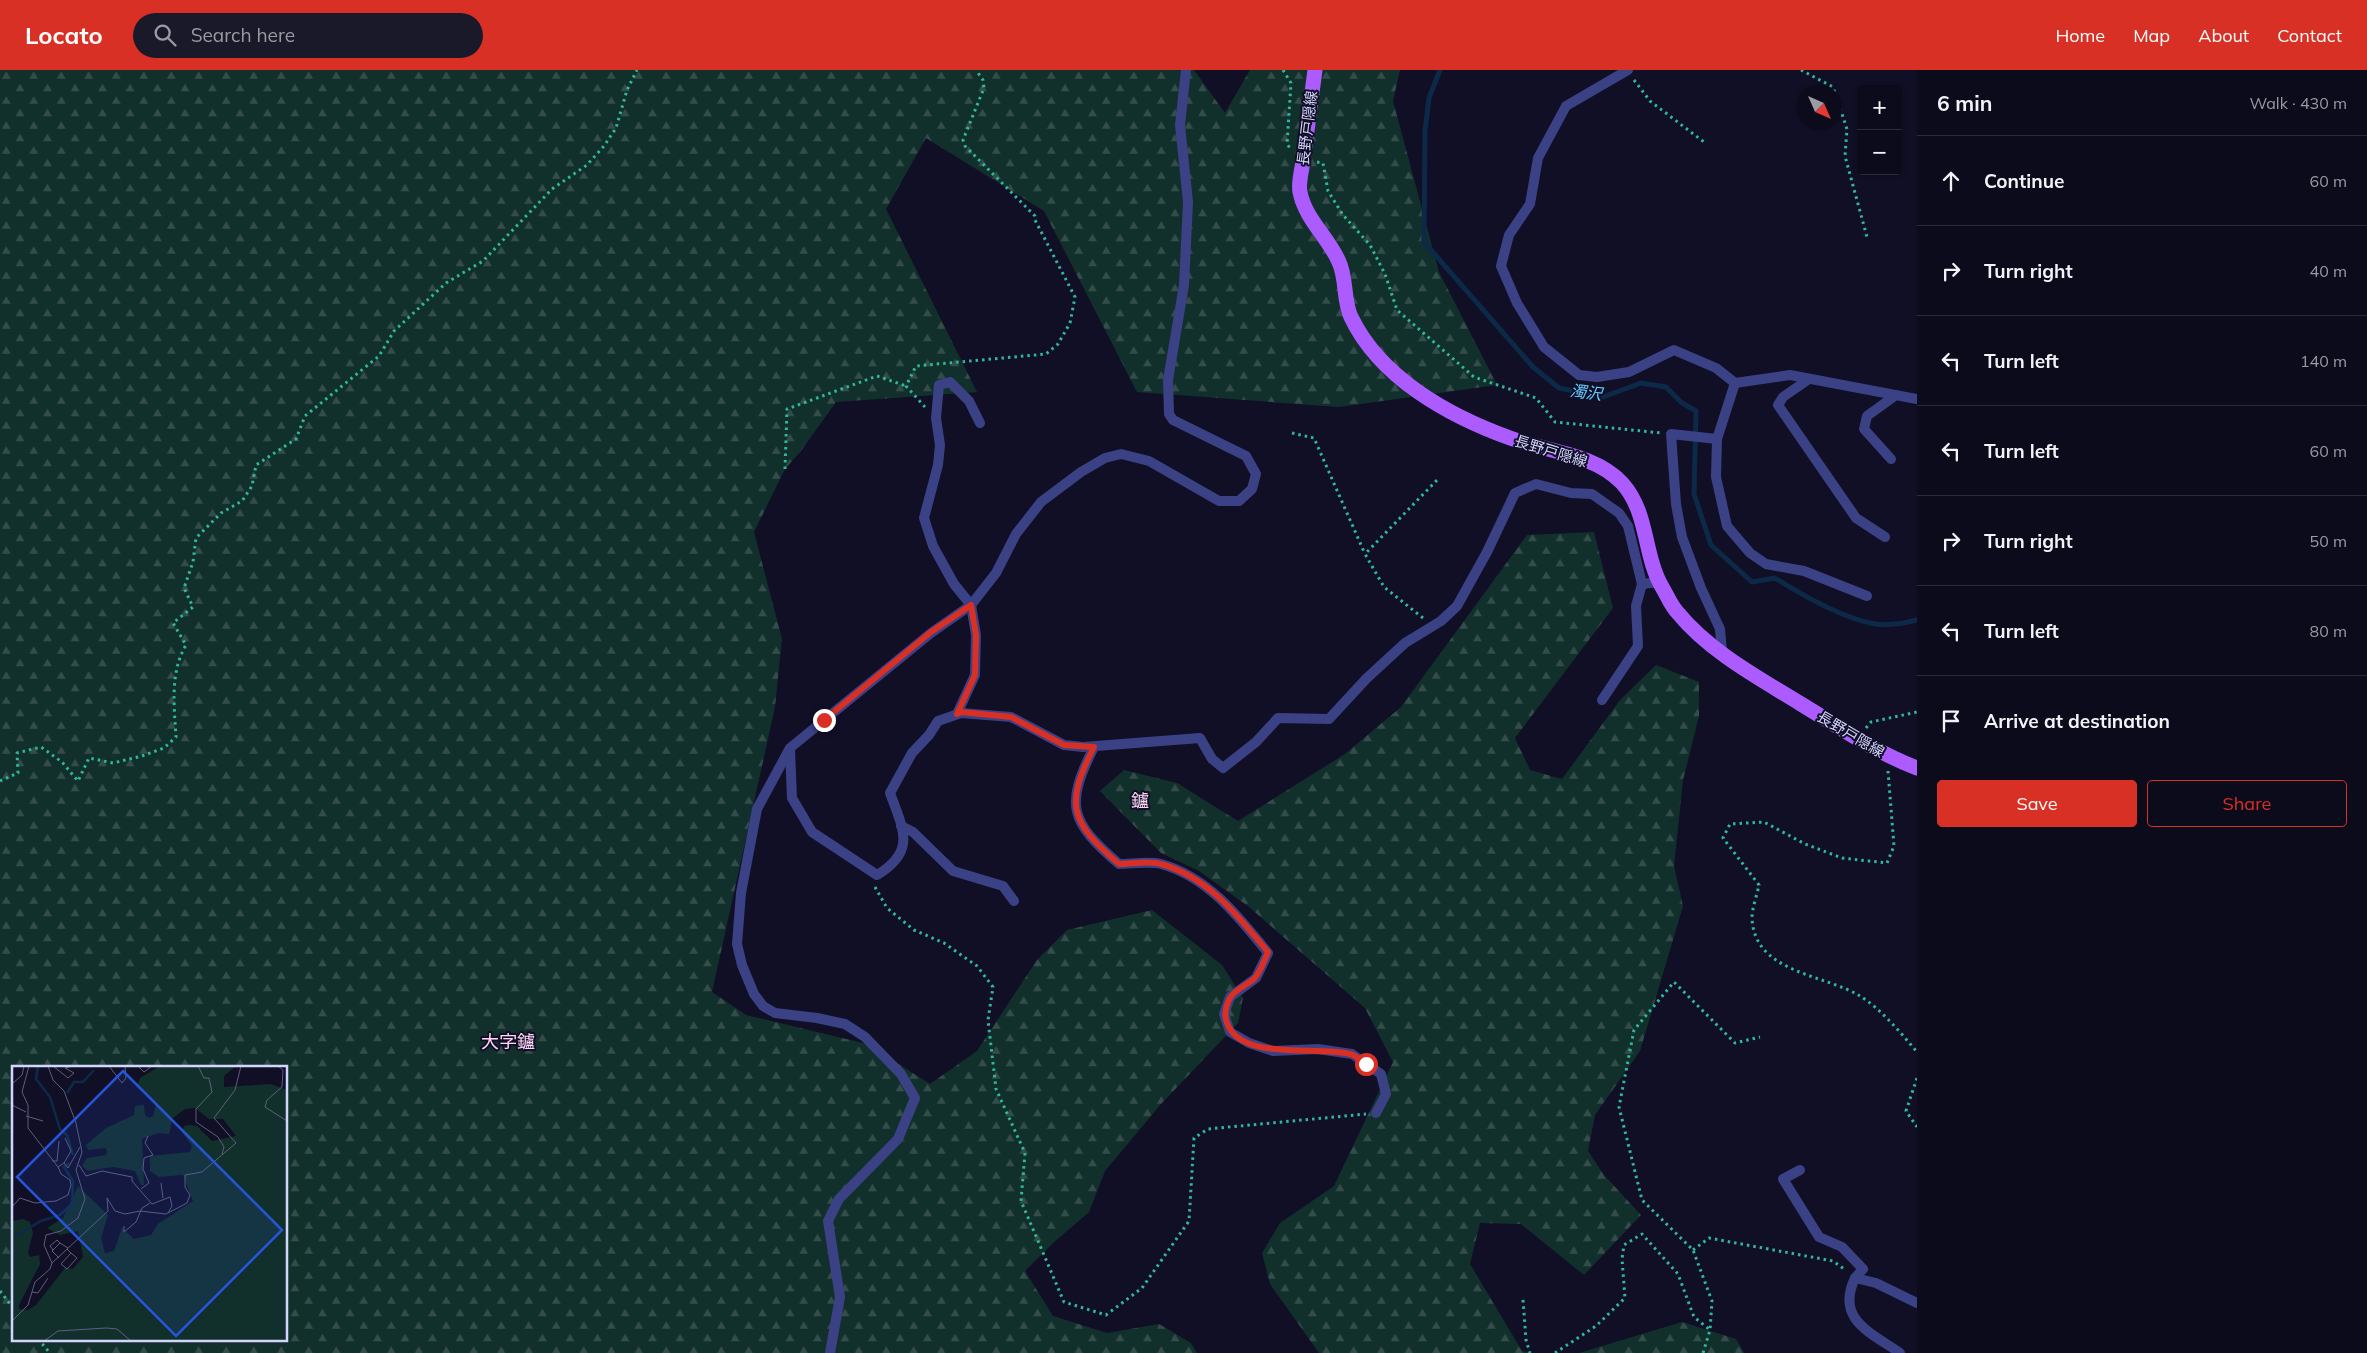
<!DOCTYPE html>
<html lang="en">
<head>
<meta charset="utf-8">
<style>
  :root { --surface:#0c0b1c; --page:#1a1929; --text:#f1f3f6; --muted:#9a9ba3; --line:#2c2b3b; --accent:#d93025 }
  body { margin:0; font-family:Mulish,"Noto Sans JP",sans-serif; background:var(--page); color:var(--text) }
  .controls { position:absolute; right:15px; top:15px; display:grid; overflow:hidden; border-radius:5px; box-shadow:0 1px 4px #0004 }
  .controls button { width:45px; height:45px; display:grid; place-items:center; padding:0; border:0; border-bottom:1px solid var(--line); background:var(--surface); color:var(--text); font:25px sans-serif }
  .compass { position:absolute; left:1797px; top:15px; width:45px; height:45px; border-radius:50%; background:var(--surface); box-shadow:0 1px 4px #0004; rotate:135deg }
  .stop { position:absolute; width:15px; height:15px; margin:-11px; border:4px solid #d93025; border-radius:50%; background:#fff }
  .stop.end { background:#d93025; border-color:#fff; box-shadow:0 1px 5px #0008 }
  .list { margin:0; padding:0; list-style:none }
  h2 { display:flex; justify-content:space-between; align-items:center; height:65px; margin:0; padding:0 20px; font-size:21px }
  h2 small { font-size:16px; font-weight:400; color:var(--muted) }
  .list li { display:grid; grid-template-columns:32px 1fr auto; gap:15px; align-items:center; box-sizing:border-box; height:90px; padding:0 20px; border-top:1px solid var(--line) }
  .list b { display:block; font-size:19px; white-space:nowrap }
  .list em { font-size:16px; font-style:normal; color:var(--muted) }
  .actions { display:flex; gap:10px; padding:15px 20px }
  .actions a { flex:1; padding:11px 0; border:1px solid var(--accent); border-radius:5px; text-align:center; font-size:18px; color:var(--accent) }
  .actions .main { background:var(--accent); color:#fff }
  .icon { flex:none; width:28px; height:28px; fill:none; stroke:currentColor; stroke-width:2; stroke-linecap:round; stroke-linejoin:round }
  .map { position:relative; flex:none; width:1917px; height:1283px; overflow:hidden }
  header { display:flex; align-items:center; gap:30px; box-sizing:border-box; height:70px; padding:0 25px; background:var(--accent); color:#fff }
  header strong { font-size:24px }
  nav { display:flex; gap:28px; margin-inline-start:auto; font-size:18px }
  .search { width:350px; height:45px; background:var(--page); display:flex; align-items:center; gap:12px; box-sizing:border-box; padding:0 18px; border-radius:28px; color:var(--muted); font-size:19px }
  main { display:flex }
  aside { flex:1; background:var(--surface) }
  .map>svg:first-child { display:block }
  .forest { fill:url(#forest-firs); fill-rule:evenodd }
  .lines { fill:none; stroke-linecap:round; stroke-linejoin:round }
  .stream { stroke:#0c2a48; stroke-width:5 }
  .path { stroke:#30b79d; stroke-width:3; stroke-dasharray:2.5 4; stroke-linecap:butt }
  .street { stroke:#3a4185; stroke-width:10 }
  .primary { stroke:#ac5cfe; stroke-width:15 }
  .route { stroke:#d93025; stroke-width:6 }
  .labels { text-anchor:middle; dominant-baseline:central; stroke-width:4; stroke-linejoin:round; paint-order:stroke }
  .street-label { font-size:15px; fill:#d4d5ff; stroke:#100f26 }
  .water-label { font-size:16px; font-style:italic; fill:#63cbfe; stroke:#100f26 }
  .quarter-label { font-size:18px; fill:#ffd6f5; stroke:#100f26 }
  .inset-river { fill:none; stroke:#0c2a48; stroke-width:2.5 }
  .inset-road { fill:none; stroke:#5e5e7d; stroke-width:1 }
  .view { fill:#2655da; fill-opacity:0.15; stroke:#2655da; stroke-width:2.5 }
  .inset-edge { fill:none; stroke:#d4d5ff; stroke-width:2.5 }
</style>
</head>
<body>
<header>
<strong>Locato</strong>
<div class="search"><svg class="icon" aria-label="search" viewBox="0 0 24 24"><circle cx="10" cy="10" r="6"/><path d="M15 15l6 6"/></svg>Search here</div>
<nav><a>Home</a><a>Map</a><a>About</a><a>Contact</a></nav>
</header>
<main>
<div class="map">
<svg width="1917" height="1283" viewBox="0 0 1917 1283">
  <defs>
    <pattern id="forest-firs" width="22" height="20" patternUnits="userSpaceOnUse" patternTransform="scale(1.25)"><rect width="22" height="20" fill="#12302b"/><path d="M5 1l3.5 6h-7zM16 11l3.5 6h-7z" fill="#344d4b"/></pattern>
  </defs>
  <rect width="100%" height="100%" fill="#100f26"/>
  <g class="forest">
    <path d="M0,0h1194l31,43 25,-43h150l-7,31 46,171 58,113 -158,22 -202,-15 -93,-181 -118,-73 -40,71 91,183 -141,10 -35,49 -16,18 -31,63 28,107 -7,68 -63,285 34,23 121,29 63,40 47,-33 60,-91 30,-30 85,-20 70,55 21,33 -5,25 -77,81 -56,67 -16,41 -37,32 -27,27 28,45 54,17 52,-9 32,19 6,10h-1197zM14,997h272v272h-272z"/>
    <polygon points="1594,462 1613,538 1515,668 1530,700 1562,709 1620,630 1656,595 1699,612 1699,646 1683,710 1674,796 1683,836 1640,981 1595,1045 1588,1081 1604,1105 1641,1145 1584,1205 1521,1154 1480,1153 1470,1194 1522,1281 1532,1283 1319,1283 1270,1214 1262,1183 1280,1153 1334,1116 1393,992 1365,938 1249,837 1199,801 1161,783 1100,721 1124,700 1177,713 1238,751 1345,684 1401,637 1527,465"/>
    <polygon points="1682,1252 1736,1269 1744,1283 1579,1283"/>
  </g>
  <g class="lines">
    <path class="stream" d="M1440,0l-11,28 -4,33 -1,111 109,125 26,21 44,9 38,-14 25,4 16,16 14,8 -2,83 17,51 41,37 23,-4c27,17 64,38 95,45 16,4 32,1 47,-3"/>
    <g class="path">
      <polyline points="1283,0 1291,13 1287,74 1290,78"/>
      <polyline points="1801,0 1833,17 1847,59 1845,86 1867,167"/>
      <polyline points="1634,10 1650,31 1704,72"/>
      <polyline points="1317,92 1323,93 1328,121 1343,145 1370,175 1385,204 1397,240 1474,307 1536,328 1555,352 1661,363"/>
      <polyline points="925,337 906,316 916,296 1046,284 1058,274 1070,253 1075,227 1035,150 1035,146 965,76 963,70 984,18 983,10 976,0"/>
      <polyline points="1292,363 1314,368 1365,484"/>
      <polyline points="785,399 787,339 877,306 906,316"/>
      <polyline points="1423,548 1384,517 1365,484 1439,408"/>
      <polyline points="1866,658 1871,652 1917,642"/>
      <path d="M1888,701l6,75 -7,17 -45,-5 -37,-14 -41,-22 -34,2 -7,14 36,47c-2,10 -7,23 -7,33 2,55 72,56 108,78 22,14 40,36 57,56"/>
      <path d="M0,711l18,-8 -1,-20 24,-6 21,15 16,19 11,-23 24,5 29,-7 22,-8 12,-11c-2,-32 -6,-65 10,-92l-13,-22 20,-16 -9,-19 9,-26 3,-24 25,-25 21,-12 10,-15 4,-21 40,-26 9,-23 74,-60 15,-25 52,-48 37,-22 69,-72 35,-24 17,-19 12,-18 11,-38 10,-20"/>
      <polyline points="875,817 887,838 914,860 944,873 977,896 993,917 988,950 996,1019 1025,1083 1021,1131 1064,1232 1106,1245 1142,1218 1189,1151 1194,1068 1208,1059 1366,1044"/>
      <polyline points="1917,1008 1906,1041 1917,1057"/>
      <polyline points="1693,1180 1709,1168 1833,1191 1844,1199"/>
      <polyline points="0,1221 14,1239"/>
      <polyline points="1523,1230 1526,1270 1530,1283"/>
      <polyline points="38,1269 50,1283"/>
      <polyline points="1555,1283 1596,1256 1625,1228 1622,1189 1624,1175 1642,1164 1678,1204 1694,1247 1710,1260"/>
      <polyline points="1703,1283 1710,1260 1712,1231 1693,1180 1642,1130 1619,1037 1634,960 1674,912 1735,973 1760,967"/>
    </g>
    <g class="street">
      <polyline points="1628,0 1566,36 1538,88 1530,134 1509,165 1501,196 1517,233 1544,277 1579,305 1597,307 1629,302 1674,280 1716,298 1735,313 1790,305 1917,329"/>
      <polyline points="1809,309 1783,327 1778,335 1856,448 1885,467"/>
      <polyline points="1717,369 1716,407 1727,456 1750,483 1766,494 1804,501 1867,526"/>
      <polyline points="1891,389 1864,359 1867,346 1896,325"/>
      <polyline points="1722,582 1720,559 1701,518 1682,467 1676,434 1671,364 1717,369 1735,313"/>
      <polyline points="1602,630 1638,576 1636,536 1642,514"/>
      <polyline points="957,644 975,605 976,565 971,535 954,514 933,476 924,448 938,395 940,375 936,348 939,315 950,312 969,331 980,353"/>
      <path d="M1094,677c-29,58 -25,74 25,117 12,0 29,-3 42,0 47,13 77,52 107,89l-12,25 -26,19 -6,17 6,18 19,11 24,8 45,-2 34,5 29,20 5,20 -10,19"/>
      <path d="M790,679l2,49 20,34 65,43c40,-24 26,-46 13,-82l22,-40 17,-18 9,-14 23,-8 50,4 53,28 19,2 117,-9 12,21 11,9 33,-26 22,-24 51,1 37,-40 39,-36 36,-22 16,-15 30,-54 28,-59 21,-9 35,9 21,1 27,19 9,13 14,58 17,-2"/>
      <polyline points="901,756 913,762 953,801 1003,816 1014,831"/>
      <polyline points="1800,1100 1783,1109 1819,1167 1842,1177 1863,1199 1855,1208"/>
      <polyline points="830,1283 840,1227 828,1151 839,1129 898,1069 915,1028 901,1004 865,967 845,954 817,948 775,943 763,936 754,924 742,895 737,874 741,823 757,739 790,678 931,563 971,535 996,503 1016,464 1041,432 1081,402 1105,388 1121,384 1149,391 1219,431 1239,431 1252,419 1256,404 1246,386 1173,350 1169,344 1168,310 1184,215 1188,132 1180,55 1186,0"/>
      <path d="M1900,1283c-28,-20 -65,-33 -45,-75l21,5 41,20"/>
    </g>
    <path class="primary" d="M1315,0c-4,30 -8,61 -12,91 -1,9 -5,22 -3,31 5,27 29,46 39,70 8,17 4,38 12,55 29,61 98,99 159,121 37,14 84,15 112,45 27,30 21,71 40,104 5,8 9,19 16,26 32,39 81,65 123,91 38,23 74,48 116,64"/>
  </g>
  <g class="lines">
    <path class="route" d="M824,650l107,-88 40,-27 5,30 -1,40 -18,39 4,-2 50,5 53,28 30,2c-29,57 -25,74 25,117 12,0 30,-4 42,0 47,13 77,52 107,88 -4,9 -8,21 -14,27 -7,6 -20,11 -24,19 -5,9 -6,17 -3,25 14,39 91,22 123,31 6,1 11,7 16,10"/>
  </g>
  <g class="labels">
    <g class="street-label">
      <text transform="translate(1307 58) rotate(-83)">長野戸隠線</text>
      <text transform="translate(1551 381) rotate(17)">長野戸隠線</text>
      <text transform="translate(1851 664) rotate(31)">長野戸隠線</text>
    </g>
    <g class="water-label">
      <text transform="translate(1586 322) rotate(7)">濁沢</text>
    </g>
    <g class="quarter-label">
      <text x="1140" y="730">鑪</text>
      <text x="508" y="971">大字鑪</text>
    </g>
  </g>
  <g transform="translate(12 996)">
    <rect width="275" height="275" fill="#100f26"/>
    <path d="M148,0h76l-12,10v11l47,-3 16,6v251h-275v-120l11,-2 7,3 3,11 -5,19 2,5 9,-2 1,9 -21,41v4l9,1 8,-5 29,-37 8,1 10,-12 -5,-26 -18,4 -13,-7 16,-10 15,-32 30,29 -7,23 4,15 9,-2 8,-23 12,11 17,-4 7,-11 35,-23 -10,-26 -24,2 -9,-6v-15l40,-4 2,-6 -10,-14 2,-6 5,-1 8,1 15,15 24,-5 -13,-17h-14l-14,-11 -10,1 -12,9 -4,16 -11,-1 -16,6 2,46h-3l-6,-14 -22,-4 -25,4 -6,-5 5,-8 19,-3 1,-4 -2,-3 -17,2 -2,-5 20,-17 28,-13 1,-9 9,-1 1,10 4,3 4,-2 3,-12 -19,-17 3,-9z" fill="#12302b"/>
    <path class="inset-river" d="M26,0l-2,13 14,18 10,32 7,6 6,20M55,27l7,-11h9l11,-12M0,172l29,-17 19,-6 12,-11 1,-23 -9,-14 5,-4"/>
    <path class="inset-road" d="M41,0l15,12 6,-5 -9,-5 8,-2M97,0l13,17 4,-5 -1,-12M126,0l6,6 8,-6M186,0l6,12h5l3,14 -16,17v13l22,15 6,10 -2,7M266,0l5,4 -1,17 -15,13 -2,7 22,14M0,18l10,-9 2,-9M0,39l14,7M14,50l17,5M40,95h5l2,-20M52,97l7,-12 -6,-13M67,99l7,11 16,-5 30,6v4l20,23 18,-7 2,9 -4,7M46,101l6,-4 4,5 12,-21M149,117l2,15M129,123l8,-6 -6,-14 1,-11 9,-3 -8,-12 3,-7M0,141l8,-9 15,5 21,-2 12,-6 3,-10 -1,-5 -9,-6 -3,-7 -30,-39v-23l-6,-13 7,-26M112,160v6l12,-10 6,-14 8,-5M55,183l4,4 6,5 -10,11 -6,-5 10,-11M41,184l-3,-4 7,-6 3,3M47,192l-7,-7 8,-8 8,5M40,197l56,-52 -1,-13 8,13 10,3 15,-3 26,3 21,-11 3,-8 -5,-8v-12l17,-3 34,-29 -22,-25 21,-28 6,-24M20,226l6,1 10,-15M0,255l16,-16 7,-23 15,-13 2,-6 -8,-18 2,-10 15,-4 17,-13 7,-19 -9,-29 6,-18 -6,-29 -12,-32 -11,-11 -5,-14M32,275l14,-10 48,-3 11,1 14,12"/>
    <path class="view" d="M111,5l159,159 -106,106 -159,-159z"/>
    <rect width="275" height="275" class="inset-edge"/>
  </g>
</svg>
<div class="controls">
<button>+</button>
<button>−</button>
</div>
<svg class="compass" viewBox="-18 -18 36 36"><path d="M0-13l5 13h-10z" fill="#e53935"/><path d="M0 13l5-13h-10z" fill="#9a9ba3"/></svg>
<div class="stop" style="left:1366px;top:994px"></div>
<div class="stop end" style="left:824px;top:650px"></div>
</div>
<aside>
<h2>6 min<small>Walk · 430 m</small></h2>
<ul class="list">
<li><svg class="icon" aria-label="ahead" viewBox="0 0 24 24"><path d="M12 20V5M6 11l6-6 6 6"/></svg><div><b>Continue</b></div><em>60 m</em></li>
<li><svg class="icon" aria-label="right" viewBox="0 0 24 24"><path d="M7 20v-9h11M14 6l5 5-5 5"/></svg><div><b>Turn right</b></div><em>40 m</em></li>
<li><svg class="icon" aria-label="left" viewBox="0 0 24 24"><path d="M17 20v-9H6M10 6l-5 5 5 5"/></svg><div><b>Turn left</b></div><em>140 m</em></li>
<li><svg class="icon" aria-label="left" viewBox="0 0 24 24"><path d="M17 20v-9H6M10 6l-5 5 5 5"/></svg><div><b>Turn left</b></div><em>60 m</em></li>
<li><svg class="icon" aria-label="right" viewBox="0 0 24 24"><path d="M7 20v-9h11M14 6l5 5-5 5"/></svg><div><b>Turn right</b></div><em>50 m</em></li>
<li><svg class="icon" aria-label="left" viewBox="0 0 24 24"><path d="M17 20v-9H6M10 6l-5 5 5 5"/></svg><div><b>Turn left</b></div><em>80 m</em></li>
<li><svg class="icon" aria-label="arrive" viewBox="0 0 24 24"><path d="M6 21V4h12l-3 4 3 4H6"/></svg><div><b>Arrive at destination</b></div></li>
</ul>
<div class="actions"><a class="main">Save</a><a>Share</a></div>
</aside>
</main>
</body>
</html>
